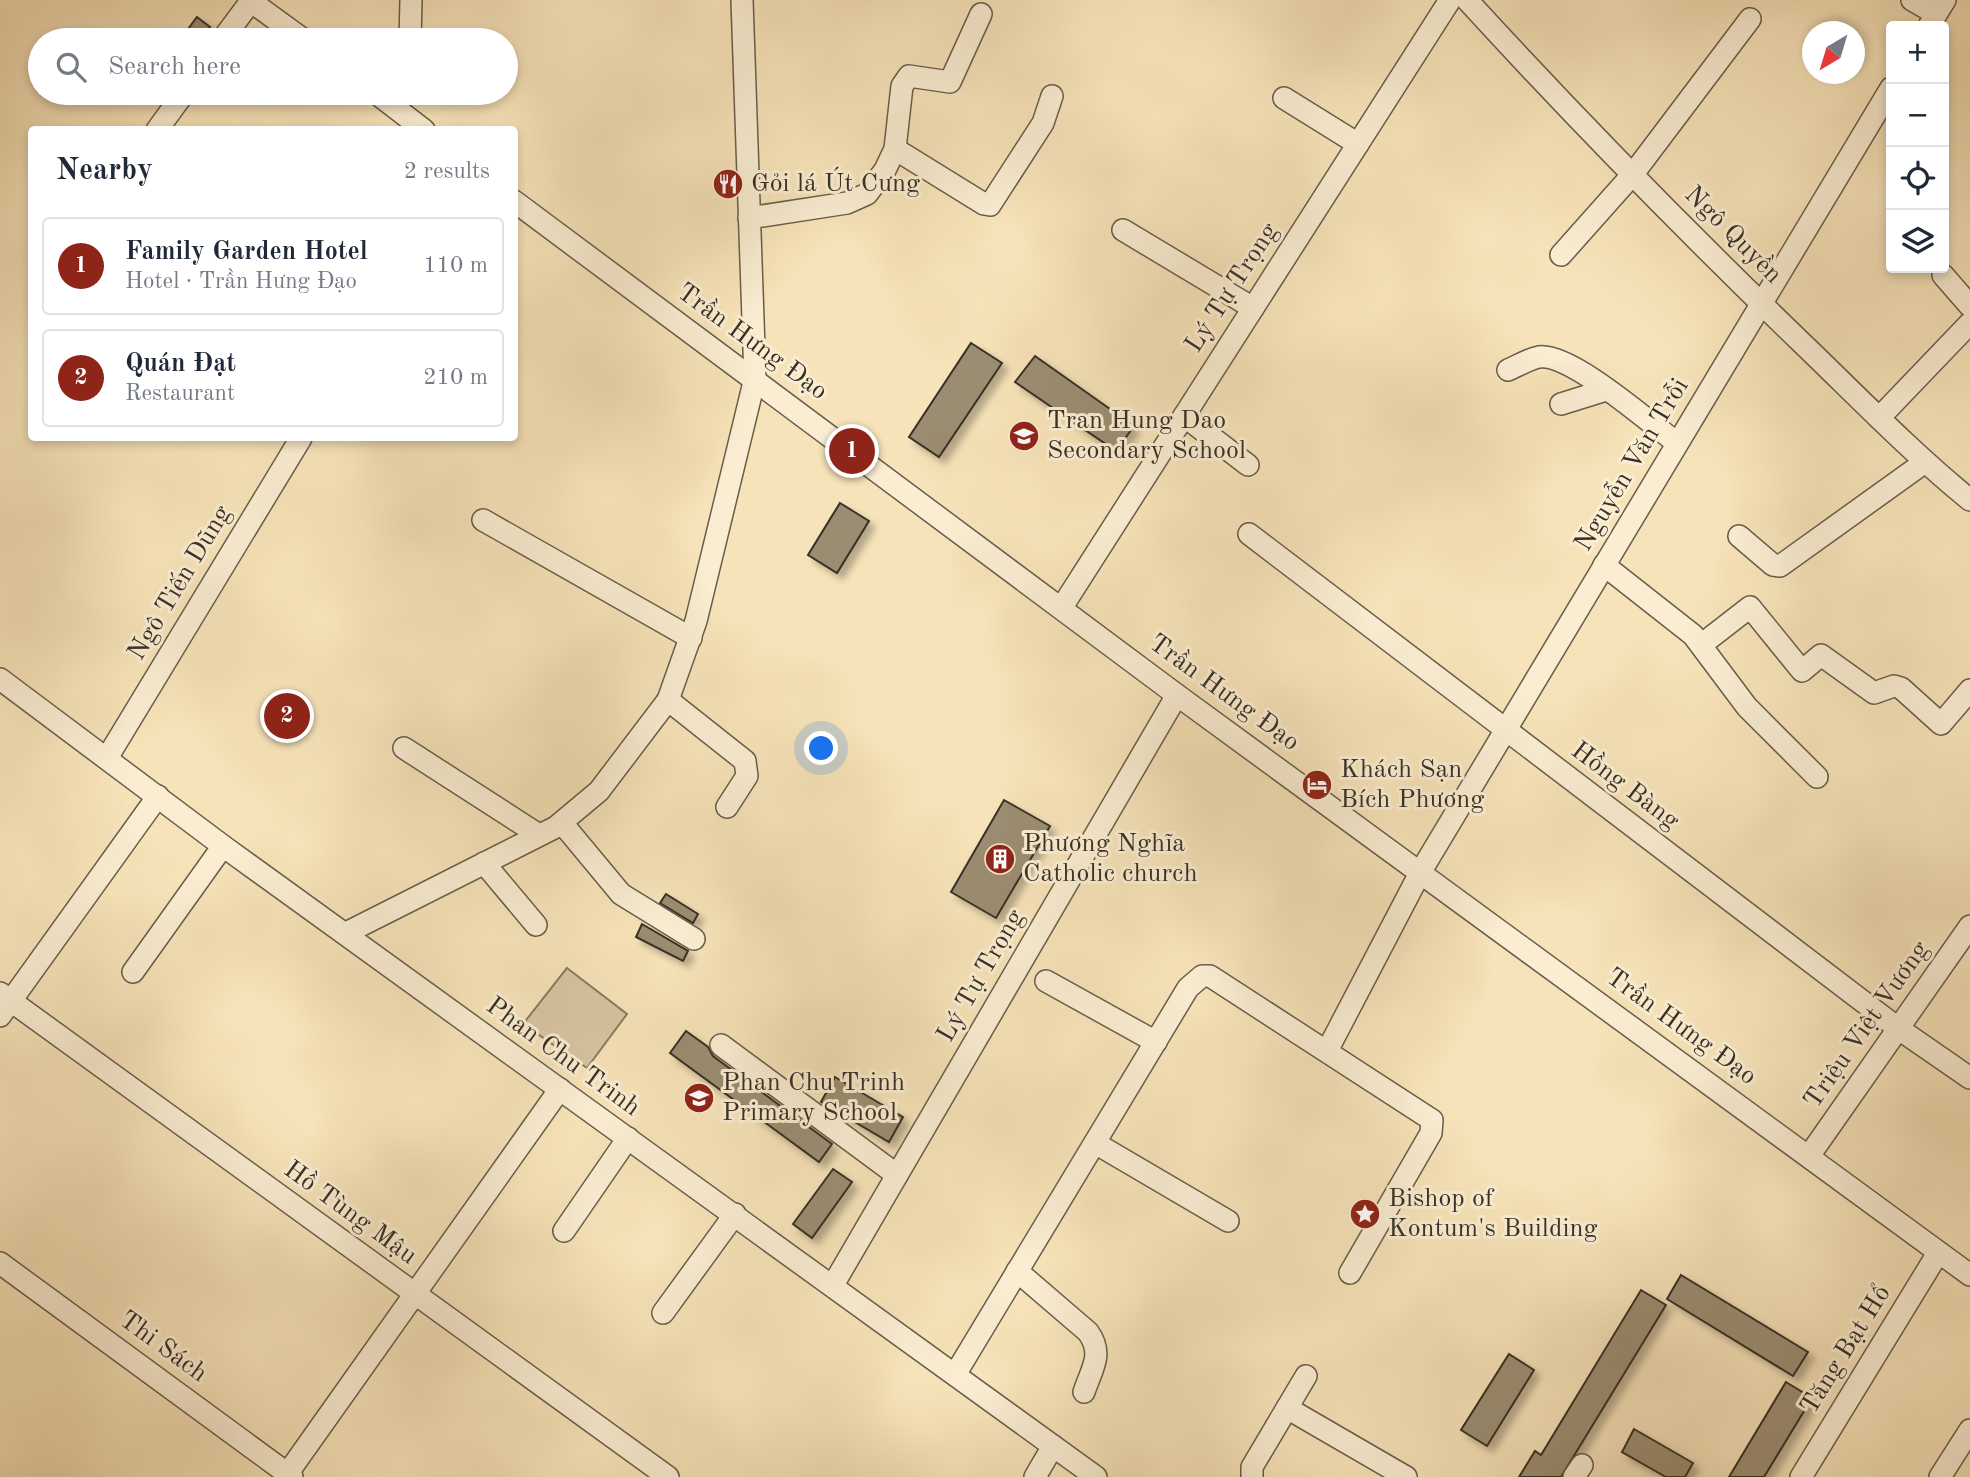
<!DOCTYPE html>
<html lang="en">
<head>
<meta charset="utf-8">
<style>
  :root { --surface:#fff; --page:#f2f2f3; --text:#1f2937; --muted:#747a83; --line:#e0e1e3; --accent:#8f2418 }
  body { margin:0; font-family:"Old Standard TT",serif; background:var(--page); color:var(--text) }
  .controls { position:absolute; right:21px; top:21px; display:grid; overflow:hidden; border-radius:7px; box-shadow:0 4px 10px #0003 }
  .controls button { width:63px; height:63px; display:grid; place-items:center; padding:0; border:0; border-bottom:2px solid var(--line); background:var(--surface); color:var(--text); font:35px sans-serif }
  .compass { position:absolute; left:1802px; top:21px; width:63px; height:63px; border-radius:50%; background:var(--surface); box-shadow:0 4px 10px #0003; rotate:218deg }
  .you { position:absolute; left:822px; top:749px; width:24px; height:24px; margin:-18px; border:5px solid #fff; border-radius:50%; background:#1a73e8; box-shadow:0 0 0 10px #1a73e833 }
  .badge { display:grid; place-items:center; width:46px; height:46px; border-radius:50%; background:var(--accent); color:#fff; font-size:23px; font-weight:700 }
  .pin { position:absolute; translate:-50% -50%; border:4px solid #fff; box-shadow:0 2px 7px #0006 }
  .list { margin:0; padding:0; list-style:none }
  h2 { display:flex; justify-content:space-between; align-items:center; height:91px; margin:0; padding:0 28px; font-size:30px }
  h2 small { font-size:23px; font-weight:400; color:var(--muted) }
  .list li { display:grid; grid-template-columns:46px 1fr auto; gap:21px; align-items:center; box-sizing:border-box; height:98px; margin:0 14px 14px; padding:0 14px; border:2px solid var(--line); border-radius:7px }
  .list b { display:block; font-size:26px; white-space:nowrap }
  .list p { margin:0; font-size:23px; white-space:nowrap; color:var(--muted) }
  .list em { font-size:23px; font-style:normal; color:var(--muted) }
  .icon { flex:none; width:38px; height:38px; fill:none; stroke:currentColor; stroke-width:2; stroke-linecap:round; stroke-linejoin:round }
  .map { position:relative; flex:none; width:1970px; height:1477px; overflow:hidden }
  .search { position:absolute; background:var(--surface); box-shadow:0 4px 10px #0003; left:28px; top:28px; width:490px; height:77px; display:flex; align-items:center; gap:18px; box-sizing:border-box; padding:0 24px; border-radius:38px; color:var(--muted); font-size:26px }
  .panel { position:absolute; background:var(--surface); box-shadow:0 4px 10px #0003; left:28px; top:126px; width:490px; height:315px; border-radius:7px }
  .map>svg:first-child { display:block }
  .green { fill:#d7c5a0; stroke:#887a62; stroke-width:2 }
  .building { fill:#9b8d72; stroke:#383025; stroke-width:2; filter:url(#shadow) }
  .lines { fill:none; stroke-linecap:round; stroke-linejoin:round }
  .minor-casing { stroke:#685d4a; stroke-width:24 }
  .minor { stroke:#faedd2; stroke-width:21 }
  .labels { text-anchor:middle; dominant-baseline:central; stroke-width:6; stroke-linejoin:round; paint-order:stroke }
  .poi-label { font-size:26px; fill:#383025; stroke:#faedd2; text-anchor:start }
  .street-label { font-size:26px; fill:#383025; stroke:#faedd2 }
</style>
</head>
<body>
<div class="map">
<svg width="1970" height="1477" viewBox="0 0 1970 1477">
  <defs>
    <filter id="shadow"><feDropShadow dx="6" dy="6" stdDeviation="3.5" flood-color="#0004"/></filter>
  </defs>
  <rect width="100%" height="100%" fill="#f7e3b9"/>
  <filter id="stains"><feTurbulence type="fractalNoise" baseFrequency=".00286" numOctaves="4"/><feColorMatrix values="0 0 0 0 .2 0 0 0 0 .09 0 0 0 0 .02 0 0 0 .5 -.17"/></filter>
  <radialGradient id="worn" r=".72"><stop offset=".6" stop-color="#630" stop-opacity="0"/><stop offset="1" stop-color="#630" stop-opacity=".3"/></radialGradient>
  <polygon class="green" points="567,968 627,1014 587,1068 523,1024"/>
  <g class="building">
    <polygon points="197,17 210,27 200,40 180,40"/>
    <polygon points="971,343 1002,363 939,457 909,437"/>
    <polygon points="1035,356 1134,426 1116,451 1015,382"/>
    <polygon points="840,503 869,521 837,573 808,555"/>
    <polygon points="1004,800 1050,826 996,918 951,892"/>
    <polygon points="666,894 698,914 693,923 660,903"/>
    <polygon points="642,924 688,951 683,961 636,937"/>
    <polygon points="686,1031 708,1047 713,1056 832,1144 819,1162 670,1053"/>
    <polygon points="835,1077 903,1117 889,1142 821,1102"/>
    <polygon points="833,1169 852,1182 812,1238 793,1224"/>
    <polygon points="1681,1275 1808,1352 1793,1376 1667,1299"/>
    <polygon points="1641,1290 1666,1305 1561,1477 1519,1477 1535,1451 1541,1455"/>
    <polygon points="1509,1354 1534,1370 1487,1446 1461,1430"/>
    <polygon points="1786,1382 1812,1398 1764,1477 1729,1477"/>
    <polygon points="1634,1429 1693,1463 1685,1477 1666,1477 1622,1452"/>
  </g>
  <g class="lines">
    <g class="minor-casing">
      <g id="minor">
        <polyline points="249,0 304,40"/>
        <path d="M1467,0c108,118 221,233 337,345 54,52 107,107 166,155"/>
        <polyline points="1912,0 1936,14"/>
        <polyline points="1929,26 1945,0"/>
        <polyline points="222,40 251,1"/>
        <polyline points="410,40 411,0"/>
        <polyline points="376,93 424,130"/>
        <polyline points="1284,98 1358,144"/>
        <polyline points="157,130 184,93"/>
        <polyline points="895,149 984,204 990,205 1043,123 1052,96"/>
        <polyline points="514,201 1177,695 1970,1275"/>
        <polyline points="749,218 847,203 867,194 885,170 895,149 902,86 909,76 950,82 981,14"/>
        <polyline points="1123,230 1253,308"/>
        <polyline points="1561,255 1633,174 1750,19"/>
        <polyline points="1943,275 1970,306"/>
        <path d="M1508,370c9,-4 21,-11 31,-13 32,-4 111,66 138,86"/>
        <polyline points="1561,404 1606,390"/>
        <polyline points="1184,416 1248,465"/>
        <polyline points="1879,418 1970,323"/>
        <polyline points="483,520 691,638"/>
        <polyline points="1249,534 1899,1029 1970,1078"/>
        <polyline points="1739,536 1773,565 1780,566 1925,462"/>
        <polyline points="1604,565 1693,635 1747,707 1817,777"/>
        <polyline points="1062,607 1450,0"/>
        <polyline points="1701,645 1750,607 1802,671 1821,655 1874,693 1894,686 1901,688 1941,724 1970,690"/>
        <polyline points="0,679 223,846 1096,1477"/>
        <polyline points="668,700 745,761 747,776 727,807"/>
        <polyline points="404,748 539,835"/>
        <polyline points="107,758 301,438"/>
        <polyline points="562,823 621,894 694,939"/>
        <polyline points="484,863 536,925"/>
        <polyline points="346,933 556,827 599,791 668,700 696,621 755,378 742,0"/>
        <polyline points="133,972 223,846"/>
        <polyline points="1046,981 1156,1042"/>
        <polyline points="0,993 668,1477"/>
        <polyline points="0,1016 158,796"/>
        <polyline points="721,1045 897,1175"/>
        <polyline points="1327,1051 1421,871 1891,88"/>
        <polyline points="1095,1143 1228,1221"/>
        <polyline points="1809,1156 1970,926"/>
        <polyline points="564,1231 628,1138"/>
        <polyline points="0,1263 292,1477"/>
        <path d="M1017,1271l71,61c16,22 4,36 -4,60"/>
        <polyline points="833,1285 1177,695"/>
        <polyline points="663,1313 735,1214"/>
        <polyline points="956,1373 1188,988 1202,976 1210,976 1432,1120 1431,1133 1350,1273"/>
        <polyline points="1287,1408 1406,1477"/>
        <polyline points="285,1477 560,1089"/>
        <polyline points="1035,1477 1053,1446"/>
        <polyline points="1252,1477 1252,1467 1306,1376"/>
        <polyline points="1574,1477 1582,1465"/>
        <polyline points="1801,1477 1938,1253"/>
        <polyline points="1940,1477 1970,1430"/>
      </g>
    </g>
    <use href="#minor" class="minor"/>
  </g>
  <defs>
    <g id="restaurant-disc" transform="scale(1.575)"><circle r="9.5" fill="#8f2418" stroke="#faedd2"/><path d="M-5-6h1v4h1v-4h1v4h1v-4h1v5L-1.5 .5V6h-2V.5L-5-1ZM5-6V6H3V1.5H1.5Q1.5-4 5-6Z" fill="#fff"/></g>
    <g id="school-disc" transform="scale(1.575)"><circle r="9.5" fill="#8f2418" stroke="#faedd2"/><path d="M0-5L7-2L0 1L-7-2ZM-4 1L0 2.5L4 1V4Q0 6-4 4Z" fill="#fff"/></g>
    <g id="hotel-disc" transform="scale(1.575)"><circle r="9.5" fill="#8f2418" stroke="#faedd2"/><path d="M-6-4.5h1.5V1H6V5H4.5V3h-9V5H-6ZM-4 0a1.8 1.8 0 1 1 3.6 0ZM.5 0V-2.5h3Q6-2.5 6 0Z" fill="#fff"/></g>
    <g id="building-disc" transform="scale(1.575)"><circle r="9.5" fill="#8f2418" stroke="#faedd2"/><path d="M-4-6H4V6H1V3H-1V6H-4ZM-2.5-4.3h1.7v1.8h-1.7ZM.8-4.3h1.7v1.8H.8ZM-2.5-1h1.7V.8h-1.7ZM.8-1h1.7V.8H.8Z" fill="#fff"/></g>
    <g id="sight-disc" transform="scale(1.575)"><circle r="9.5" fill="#8f2418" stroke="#faedd2"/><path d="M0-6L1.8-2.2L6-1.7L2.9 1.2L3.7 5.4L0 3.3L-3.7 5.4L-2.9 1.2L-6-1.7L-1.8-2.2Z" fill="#fff"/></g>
  </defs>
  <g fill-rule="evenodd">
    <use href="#restaurant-disc" x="728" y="184"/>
    <use href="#school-disc" x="1024" y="436"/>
    <use href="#hotel-disc" x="1317" y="785"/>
    <use href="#building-disc" x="1000" y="859"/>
    <use href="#school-disc" x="699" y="1098"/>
    <use href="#sight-disc" x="1365" y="1214"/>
  </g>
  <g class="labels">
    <g class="poi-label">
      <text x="751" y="184">Gỏi lá Út Cưng</text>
      <text x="1047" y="421">Tran Hung Dao<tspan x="1047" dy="30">Secondary School</tspan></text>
      <text x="1340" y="770">Khách Sạn<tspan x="1340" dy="30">Bích Phương</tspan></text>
      <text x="1023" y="844">Phương Nghĩa<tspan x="1023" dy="30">Catholic church</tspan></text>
      <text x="722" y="1083">Phan Chu Trinh<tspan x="722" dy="30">Primary School</tspan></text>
      <text x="1388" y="1199">Bishop of<tspan x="1388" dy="30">Kontum's Building</tspan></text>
    </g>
    <g class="street-label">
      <text transform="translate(1733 235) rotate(45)">Ngô Quyền</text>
      <text transform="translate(1232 288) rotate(-57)">Lý Tự Trọng</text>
      <text transform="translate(752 342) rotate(36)">Trần Hưng Đạo</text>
      <text transform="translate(1632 465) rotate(-59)">Nguyễn Văn Trỗi</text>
      <text transform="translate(180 583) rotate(-59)">Ngô Tiến Dũng</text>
      <text transform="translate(1224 693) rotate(36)">Trần Hưng Đạo</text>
      <text transform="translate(1625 786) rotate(37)">Hồng Bàng</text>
      <text transform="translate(981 976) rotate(-60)">Lý Tự Trọng</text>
      <text transform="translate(1867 1025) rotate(-55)">Triệu Việt Vương</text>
      <text transform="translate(1681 1027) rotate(36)">Trần Hưng Đạo</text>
      <text transform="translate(563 1057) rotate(36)">Phan Chu Trinh</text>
      <text transform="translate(350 1213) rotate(36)">Hồ Tùng Mậu</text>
      <text transform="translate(163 1347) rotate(36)">Thi Sách</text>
      <text transform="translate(1846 1350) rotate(-58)">Tăng Bạt Hổ</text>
    </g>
  </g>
  <rect width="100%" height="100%" filter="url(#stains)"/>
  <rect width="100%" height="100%" fill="url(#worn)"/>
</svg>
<div class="controls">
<button>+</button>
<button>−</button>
<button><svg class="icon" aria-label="locate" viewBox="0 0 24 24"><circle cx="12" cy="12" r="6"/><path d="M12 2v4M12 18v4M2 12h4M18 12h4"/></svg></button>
<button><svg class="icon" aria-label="layers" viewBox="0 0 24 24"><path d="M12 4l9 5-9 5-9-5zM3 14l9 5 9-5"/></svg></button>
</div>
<svg class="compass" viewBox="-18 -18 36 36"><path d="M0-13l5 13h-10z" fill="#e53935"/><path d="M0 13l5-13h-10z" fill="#747a83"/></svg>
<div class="you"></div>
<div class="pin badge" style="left:852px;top:451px">1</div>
<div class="pin badge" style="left:287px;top:716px">2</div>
<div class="search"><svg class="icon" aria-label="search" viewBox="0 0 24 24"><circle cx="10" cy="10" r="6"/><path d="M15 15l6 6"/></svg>Search here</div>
<section class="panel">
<h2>Nearby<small>2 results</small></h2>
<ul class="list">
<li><span class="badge">1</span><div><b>Family Garden Hotel</b><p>Hotel · Trần Hưng Đạo</p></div><em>110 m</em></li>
<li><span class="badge">2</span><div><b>Quán Đạt</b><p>Restaurant</p></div><em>210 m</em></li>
</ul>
</section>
</div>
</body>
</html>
